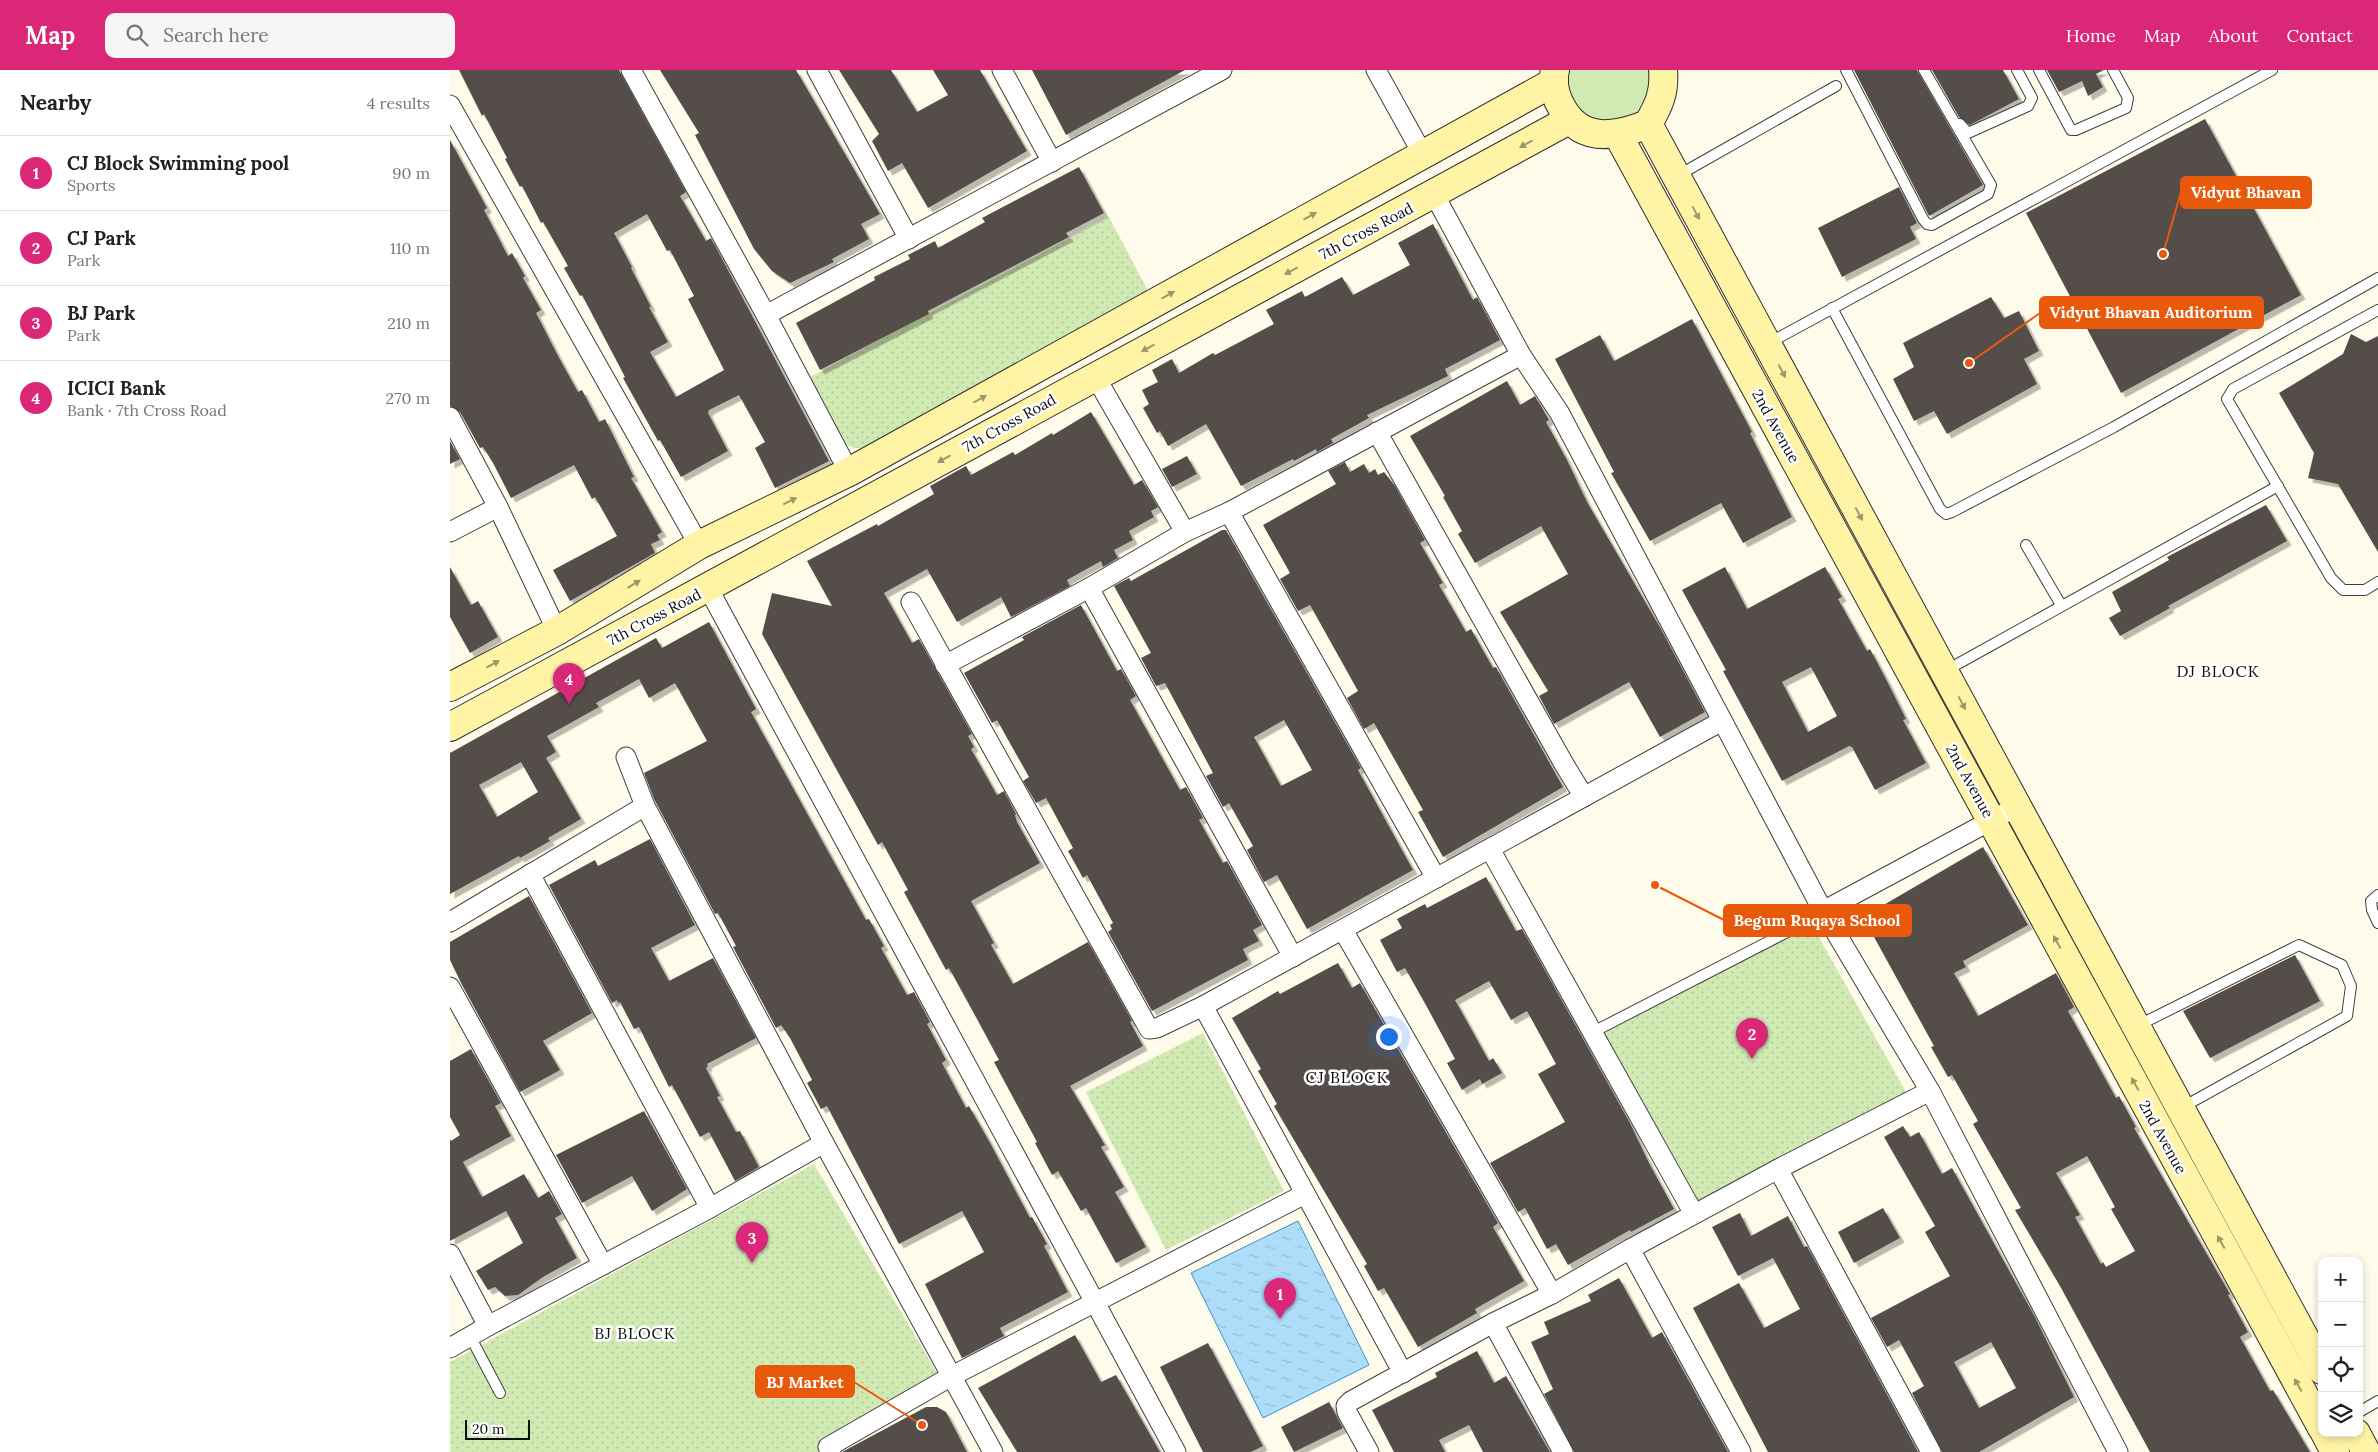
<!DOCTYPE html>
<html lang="en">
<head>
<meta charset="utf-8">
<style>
  :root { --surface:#fff; --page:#f6f6f6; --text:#222; --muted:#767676; --line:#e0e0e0; --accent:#db2777 }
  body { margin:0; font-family:Lora,serif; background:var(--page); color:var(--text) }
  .controls { position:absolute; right:15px; bottom:15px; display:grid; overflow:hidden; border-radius:10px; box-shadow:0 2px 8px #0003 }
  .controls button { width:45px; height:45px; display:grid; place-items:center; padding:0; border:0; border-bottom:1px solid var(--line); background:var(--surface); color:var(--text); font:25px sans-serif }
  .scale { position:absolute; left:15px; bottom:12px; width:65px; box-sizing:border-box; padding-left:5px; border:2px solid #0c0c0c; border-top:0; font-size:14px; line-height:18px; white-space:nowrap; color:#0c0c0c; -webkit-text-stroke:4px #fff; paint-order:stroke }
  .you { position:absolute; left:938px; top:966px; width:18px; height:18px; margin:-12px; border:4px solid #fff; border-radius:50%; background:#1a73e8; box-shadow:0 0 0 8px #1a73e833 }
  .badge { display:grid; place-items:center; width:32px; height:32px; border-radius:50%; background:var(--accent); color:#fff; font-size:16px; font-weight:700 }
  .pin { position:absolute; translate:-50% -41px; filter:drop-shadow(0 1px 2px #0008) }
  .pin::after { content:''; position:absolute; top:26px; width:18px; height:15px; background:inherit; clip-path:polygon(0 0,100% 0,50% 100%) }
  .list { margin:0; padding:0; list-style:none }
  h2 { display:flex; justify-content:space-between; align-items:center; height:65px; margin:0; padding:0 20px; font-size:21px }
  h2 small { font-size:16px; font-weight:400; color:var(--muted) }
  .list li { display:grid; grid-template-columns:32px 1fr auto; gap:15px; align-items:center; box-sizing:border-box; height:75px; padding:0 20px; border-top:1px solid var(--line) }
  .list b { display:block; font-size:19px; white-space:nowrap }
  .list p { margin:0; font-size:16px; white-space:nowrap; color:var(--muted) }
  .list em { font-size:16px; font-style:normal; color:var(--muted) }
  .icon { flex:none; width:28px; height:28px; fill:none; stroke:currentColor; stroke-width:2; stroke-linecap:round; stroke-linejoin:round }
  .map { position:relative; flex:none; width:1928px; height:1382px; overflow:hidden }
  header { display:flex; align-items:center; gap:30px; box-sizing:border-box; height:70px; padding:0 25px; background:var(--accent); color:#fff }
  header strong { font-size:24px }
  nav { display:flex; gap:28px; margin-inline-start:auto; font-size:18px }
  .search { width:350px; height:45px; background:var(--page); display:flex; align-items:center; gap:12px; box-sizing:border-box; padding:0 18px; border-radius:10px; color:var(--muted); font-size:19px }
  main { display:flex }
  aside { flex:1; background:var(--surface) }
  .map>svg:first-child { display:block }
  .grass { fill:#d1eab3 }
  .park { fill:url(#park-dots) }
  .water { fill:url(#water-ripples); stroke:#3294d2 }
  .building { fill:#554d48; fill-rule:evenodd; filter:url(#shadow) }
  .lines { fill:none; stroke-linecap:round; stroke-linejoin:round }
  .lane-casing { stroke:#3f3f3f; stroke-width:12 }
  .street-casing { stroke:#3f3f3f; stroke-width:21 }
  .secondary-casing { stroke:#2e2e2e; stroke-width:30 }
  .lane { stroke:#fff; stroke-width:10 }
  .street { stroke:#fff; stroke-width:19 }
  .secondary { stroke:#fff4a5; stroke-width:28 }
  .oneway { fill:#9e9768 }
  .labels { text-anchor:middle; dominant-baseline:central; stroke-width:5; stroke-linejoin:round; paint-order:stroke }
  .street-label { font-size:15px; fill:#0c0c0c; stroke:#fff }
  .neighbourhood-label { font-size:16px; letter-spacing:1px; fill:#0c0c0c; stroke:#fff }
  .leader { fill:none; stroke:#e8590c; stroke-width:2 }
  .callout-dot { fill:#e8590c; stroke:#fff; stroke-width:2 }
  .callout { fill:#e8590c; stroke:#e8590c; stroke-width:2 }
  .callout-label { font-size:16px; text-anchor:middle; font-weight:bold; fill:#fff }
</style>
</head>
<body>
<header>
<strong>Map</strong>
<div class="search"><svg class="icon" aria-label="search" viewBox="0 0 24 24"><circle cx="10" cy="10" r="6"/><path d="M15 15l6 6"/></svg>Search here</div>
<nav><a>Home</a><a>Map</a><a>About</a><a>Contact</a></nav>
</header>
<main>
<aside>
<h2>Nearby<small>4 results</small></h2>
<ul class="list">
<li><span class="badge">1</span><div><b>CJ Block Swimming pool</b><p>Sports</p></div><em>90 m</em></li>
<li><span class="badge">2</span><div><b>CJ Park</b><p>Park</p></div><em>110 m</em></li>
<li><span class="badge">3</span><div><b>BJ Park</b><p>Park</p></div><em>210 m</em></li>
<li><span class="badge">4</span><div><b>ICICI Bank</b><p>Bank · 7th Cross Road</p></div><em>270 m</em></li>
</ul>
</aside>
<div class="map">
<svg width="1928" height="1382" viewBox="0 0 1928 1382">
  <defs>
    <pattern id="park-dots" width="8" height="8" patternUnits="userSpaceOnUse" patternTransform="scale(1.25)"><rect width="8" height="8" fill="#d1eab3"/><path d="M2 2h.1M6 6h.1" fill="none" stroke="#b2c899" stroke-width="1.8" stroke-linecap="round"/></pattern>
    <pattern id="water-ripples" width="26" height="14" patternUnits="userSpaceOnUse" patternTransform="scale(1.25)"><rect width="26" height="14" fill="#adddf8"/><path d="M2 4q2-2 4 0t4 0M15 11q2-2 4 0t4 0" fill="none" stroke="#94bcd3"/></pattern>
    <filter id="shadow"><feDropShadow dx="4.5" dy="4.5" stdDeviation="0" flood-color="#0004"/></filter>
  </defs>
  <rect width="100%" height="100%" fill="#fffbea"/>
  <path class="grass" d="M1119,0h81c2,8 -1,15 -2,23 -10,53 -98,28 -79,-23z"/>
  <g class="park">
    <polygon points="659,147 699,223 429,378 404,378 381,369 351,312"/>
    <polygon points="1357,846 1456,1022 1245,1134 1148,956"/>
    <polygon points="753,963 834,1121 716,1180 636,1022"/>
    <polygon points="364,1094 490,1308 368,1375 371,1382 0,1382 0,1292"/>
  </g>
  <polygon class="water" points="848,1151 919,1295 813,1348 741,1203"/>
  <g class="building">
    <path d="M9,0h160l67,122 -6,4 26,45 5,-3 118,223 -54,27 -20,-40 10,-6 -26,-47 -30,15 -1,3 20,38 -47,26 -21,-37 -2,1 -35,-63 2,-1 -43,-82 -2,1 -16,-28 4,-2 -25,-44 -2,1 -19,-37 -2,1 -15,-28 2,-1 -23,-44 -2,2zM197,144l20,37 3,-1 24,46 -6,3 36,71 -48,27 -26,-45 18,-10 -19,-35h2l-20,-39 1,-1 -18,-34z"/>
    <polygon points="210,0 346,0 430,144 411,154 419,169 382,189 384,192 340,213 322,201 304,179 245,65 249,63"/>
    <polygon points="389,0 441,0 467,42 498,25 483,0 530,0 577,81 478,138 452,93 438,101 422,71 429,64"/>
    <polygon points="582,0 735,0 616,65"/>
    <polygon points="1404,0 1467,0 1533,115 1479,146"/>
    <polygon points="1482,0 1553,0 1569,29 1520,55 1509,47"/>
    <polygon points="1597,0 1654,0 1646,4 1653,17 1638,26 1632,11 1609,22"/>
    <polygon points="1755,49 1851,225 1671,323 1576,143"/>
    <polygon points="0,70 37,138 34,140 58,186 62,183 75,206 73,208 91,240 86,243 107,284 128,322 132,320 149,352 155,349 184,407 181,408 212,462 207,465 210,470 201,474 205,483 120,531 103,500 167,466 145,427 142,429 124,395 61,428 43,393 33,377 30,378 10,342 0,336"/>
    <polygon points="629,97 654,143 616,163 619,167 478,241 479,244 370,300 346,253 425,210 424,207 460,189 458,185 485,171 488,178 535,152 532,148"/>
    <polygon points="1449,117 1467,153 1460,157 1466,169 1392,207 1368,158"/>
    <polygon points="983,154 1023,230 1027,227 1050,270 995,299 998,306 917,345 919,348 881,369 883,373 867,382 866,379 844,391 843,389 791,416 756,354 718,376 710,361 707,363 693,338 699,334 692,320 708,312 702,300 722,289 729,303 763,283 765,285 824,254 816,240 852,221 855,227 892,207 903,225 960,195 948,173"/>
    <polygon points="1541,227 1554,248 1569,241 1589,281 1574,289 1587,314 1497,364 1484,341 1464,351 1443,309 1464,297 1453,273"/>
    <polygon points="1242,249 1302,362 1300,363 1342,447 1293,473 1271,433 1200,471 1161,403 1164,402 1105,289 1150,265 1164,291"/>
    <polygon points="1901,264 1916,272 1928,266 1928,482 1888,414 1858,408 1864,383 1829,323 1893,284"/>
    <polygon points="1057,311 1070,335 1085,326 1091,336 1099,350 1096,352 1117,390 1137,432 1211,559 1255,642 1210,667 1179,612 1104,654 1089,626 1098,621 1050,542 1118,504 1091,456 1025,493 1008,464 1012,461 993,427 995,426 960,366"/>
    <polygon points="641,342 684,415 692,410 708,437 701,441 704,447 679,461 683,470 664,480 668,488 653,497 651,491 617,510 620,516 561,547 551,527 507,552 477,499 434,523 462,573 469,569 522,664 518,666 524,677 521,679 547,725 554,721 566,744 565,745 567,752 590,793 521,831 544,873 541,875 563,914 638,872 682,951 680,952 693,976 620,1016 655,1075 651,1077 674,1117 665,1122 696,1177 666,1193 636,1138 631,1141 608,1101 602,1105 585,1073 587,1072 544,992 549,990 527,949 499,898 496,900 454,822 458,820 432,772 428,775 312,564 322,523 382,536 357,491 427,454 428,456 484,424 480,416 516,396 521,405 563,382 565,385 602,363 603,365"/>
    <polygon points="0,371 10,389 0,394"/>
    <polygon points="737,386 747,404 722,417 712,399"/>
    <polygon points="895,392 900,402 914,394 919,403 925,399 928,405 934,402 945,416 975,470 970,473 993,513 989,515 1016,562 1021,559 1043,598 1046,597 1113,717 993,787 968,742 973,740 924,653 914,659 897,628 908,621 860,535 848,541 830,509 840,503 813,455 886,414 878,401"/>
    <polygon points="1816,435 1837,471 1718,536 1720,538 1670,566 1659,548 1671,541 1662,522 1719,490 1717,487"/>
    <path d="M772,460h4l119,210 16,28 -3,2 55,100 -106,59 -30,-54 -13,7 -17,-32 6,-4 -24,-43 -6,4 -17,-31 7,-3 -48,-90 -9,3 -15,-28 10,-5 -37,-67 15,-8 2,3zM834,650l28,50 -31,16 -27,-49z"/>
    <polygon points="0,497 21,535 28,531 48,567 20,583 0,547"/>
    <path d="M1275,497l22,42 78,-42 17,30 -4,2 29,52 3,-2 17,32 19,38 -3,1 23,43 -51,27 -23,-43 -3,-1 -67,35 -59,-110 3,-1 -44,-80zM1361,597l26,49 -29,16 -26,-50z"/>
    <polygon points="631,535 667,601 671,599 686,626 680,630 730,720 736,717 753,748 749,750 773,793 777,791 812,855 803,860 809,871 793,879 798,890 702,941 658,862 662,859 660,855 663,853 637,805 633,808 618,781 623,778 596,728 586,733 573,711 579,707 547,650 542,653 514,603 574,570 572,567"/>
    <path d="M259,552l47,87 -5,3 115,208 3,-1 15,27 -3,2 26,47 7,-3 16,30 -3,2 19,36 -4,3 24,45 3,-2 20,35 41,77 2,-1 15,27 -3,2 24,46 -68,36 4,8 -42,22 -37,-74 59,-32 -22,-41 -63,33 -72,-138 -6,3 -14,-26 5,-3 -22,-42 -9,-13 -5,3 -43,-81 3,-1 -18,-33 -3,1 -61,-115 -10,-26 63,-32 -32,-58 -26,15 -10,-19 -43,24 3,4 -52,29 9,16 -10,6 35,61 -33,19 2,3 -30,17 -1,-2 -69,38v-141l206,-115 6,10zM71,692l17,30 -41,25 -18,-32z"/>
    <polygon points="200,769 245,855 201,878 219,911 263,888 306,968 257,994 258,996 256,998 270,1026 267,1027 286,1062 290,1061 309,1097 285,1111 259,1062 250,1067 222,1015 219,1017 189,957 184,959 170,932 168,933 167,930 162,933 99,815 145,790 148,796"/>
    <path d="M1533,777l45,78 -65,36 3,6 -12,6 24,43 78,-43 18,34 -6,4 48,87 3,-2 17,31 -2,1 96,166 -2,1 20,37 -8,5 30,54 3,-1 37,62h-160l-90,-166 -45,-76 6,-2 -48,-84 5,-3 -26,-46 -4,2 -17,-30 3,-1 -71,-129zM1637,1086l28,51 -4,2 24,42 -29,16 -3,-5 -2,2 -26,-47 5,-2 -24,-42z"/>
    <polygon points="1036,807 1066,861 1072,859 1180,1053 1199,1093 1224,1139 1181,1162 1180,1160 1118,1195 1106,1174 1097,1179 1075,1138 1068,1142 1040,1093 1115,1052 1088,1004 1106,994 1077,941 1061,950 1039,911 1005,930 1039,991 1043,988 1052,1003 1032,1014 1030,1009 1012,1020 997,993 1005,989 977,937 955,898 947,902 930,870 952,858 947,849 975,834 977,838"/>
    <polygon points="79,826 142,943 93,971 110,1000 70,1022 11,913 0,890 0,872"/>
    <polygon points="1845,885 1870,931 1760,988 1733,941"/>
    <polygon points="888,893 902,918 910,913 1048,1153 1043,1157 1074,1211 1025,1239 1027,1243 968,1277 934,1218 928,1221 914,1196 917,1194 824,1036 827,1034 808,1001 811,999 782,948 828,921 830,924"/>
    <polygon points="21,979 51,1033 45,1036 61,1066 13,1092 32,1127 74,1104 88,1128 99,1121 112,1144 105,1148 127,1188 93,1207 68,1225 55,1226 45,1217 38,1220 26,1201 73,1173 56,1141 0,1171 0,1069 1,1071 10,1065 0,1047 0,991"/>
    <polygon points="194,1041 237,1119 202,1141 182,1106 132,1133 106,1085"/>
    <path d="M1453,1056l7,11 9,-5 23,42 10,-6 83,149 39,80 -95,55h-37l-30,-59 12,-7 -25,-46 -12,7 -16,-29 79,-42 -25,-44 10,-6 -51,-89zM1541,1272l25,46 -37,20 -25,-46z"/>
    <polygon points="1433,1138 1450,1168 1404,1193 1388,1162"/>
    <polygon points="1290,1143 1301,1166 1338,1146 1354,1177 1357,1176 1468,1382 1318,1382 1243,1238 1289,1213 1314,1258 1350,1239 1323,1188 1288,1206 1262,1157"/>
    <polygon points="1169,1208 1202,1268 1212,1262 1278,1382 1124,1382 1094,1324 1103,1319 1081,1272 1099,1264 1094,1252 1141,1231 1138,1225"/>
    <polygon points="625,1265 651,1312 666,1305 710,1382 567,1382 528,1318"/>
    <polygon points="758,1273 813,1376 801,1382 753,1382 710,1297"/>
    <polygon points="1027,1281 1044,1313 1056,1306 1100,1382 1033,1382 1019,1355 989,1370 995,1382 944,1382 922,1340 987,1307 985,1303"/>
    <polygon points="879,1332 893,1358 844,1382 831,1357"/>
    <polygon points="476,1337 487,1337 496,1342 517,1382 392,1382"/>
  </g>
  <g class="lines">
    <g class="lane-casing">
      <g id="lane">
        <polyline points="1396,0 1473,149 1477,154 1482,155 1538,124 1541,115 1474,0"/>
        <polyline points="1589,0 1621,60 1626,60 1676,38 1678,28 1663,0"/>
        <polyline points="1510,54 1518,63 1578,36 1582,28 1567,0"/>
        <polyline points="1227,106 1386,16"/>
        <polyline points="1382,238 1490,439 1496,444 1502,442 1664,357 1928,208"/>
        <polyline points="1928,240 1783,319 1777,329 1881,508 1893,520 1915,520 1928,512"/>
        <polyline points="1317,274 1822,0"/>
        <polyline points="1576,475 1611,535"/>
        <polyline points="1495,601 1828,416"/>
        <polyline points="1928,825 1921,831 1922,840 1928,853"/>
        <polyline points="1687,956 1849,875 1892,895 1901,916 1897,946 1731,1038"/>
        <polyline points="1143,962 1341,860"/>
        <polyline points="20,1266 50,1323"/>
        <polyline points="1909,1342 1928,1331"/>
      </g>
    </g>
    <g class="street-casing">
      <g id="street">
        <polyline points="181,0 316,245 399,402"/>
        <polyline points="367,0 459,169"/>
        <polyline points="552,0 602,92"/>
        <polyline points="926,0 972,83"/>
        <polyline points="0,35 249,475"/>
        <polyline points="984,124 1071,285 1109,342 1373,841 1480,1021 1668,1382"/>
        <polyline points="316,245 772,0"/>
        <polyline points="645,306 735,462"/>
        <polyline points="0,347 48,437 107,561"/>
        <polyline points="927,362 1114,694 1134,727"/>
        <polyline points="779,442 986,808"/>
        <polyline points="0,462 48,437"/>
        <polyline points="258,518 726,1382"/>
        <polyline points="639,518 843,887"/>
        <polyline points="461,532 699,959 707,958 753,936 1272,651"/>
        <polyline points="495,595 639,518 735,462 779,442 1071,285"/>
        <polyline points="176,687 195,736 374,1073 543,1382"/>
        <polyline points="1040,779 1244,1144"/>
        <polyline points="80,804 260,1138"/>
        <polyline points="1373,841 1568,736"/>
        <polyline points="0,852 195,736"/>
        <polyline points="893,860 1102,1224"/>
        <polyline points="0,917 153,1195"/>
        <polyline points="753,936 953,1303"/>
        <polyline points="1328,1099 1481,1382"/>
        <polyline points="1180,1179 1291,1382"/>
        <polyline points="0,1184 38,1256"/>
        <polyline points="1043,1253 1113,1382"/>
        <polyline points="0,1278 38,1256 260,1138 374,1073"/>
        <polyline points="381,1382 378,1377 500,1307 855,1124"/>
        <polyline points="919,1382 897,1342 896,1336 901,1331 1043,1253 1102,1224 1180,1179 1328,1099 1480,1021"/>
      </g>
    </g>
    <g class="secondary-casing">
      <g id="secondary">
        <path d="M1105,0c-3,13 0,26 7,38 19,35 54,29 86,16 11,-19 17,-32 15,-54"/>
        <polyline points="1198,54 1872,1300"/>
        <polyline points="1168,65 1872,1358"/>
        <polyline points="0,617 107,561 249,475 399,402 1104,12"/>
        <polyline points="0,657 1119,50"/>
        <polyline points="1875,1363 1885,1382"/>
        <polyline points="1906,1363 1916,1382"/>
      </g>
    </g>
    <use href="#lane" class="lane"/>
    <use href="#street" class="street"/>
    <use href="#secondary" class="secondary"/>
  </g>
  <defs><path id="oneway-solid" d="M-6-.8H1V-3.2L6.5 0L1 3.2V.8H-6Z" transform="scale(1.25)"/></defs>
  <g class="oneway">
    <use href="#oneway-solid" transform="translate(1076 74) rotate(151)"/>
    <use href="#oneway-solid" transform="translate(1246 143) rotate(62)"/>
    <use href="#oneway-solid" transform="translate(860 146) rotate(-29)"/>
    <use href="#oneway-solid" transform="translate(841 201) rotate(152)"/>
    <use href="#oneway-solid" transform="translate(718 225) rotate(-29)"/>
    <use href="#oneway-solid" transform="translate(698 278) rotate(152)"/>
    <use href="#oneway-solid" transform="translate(1332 301) rotate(62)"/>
    <use href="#oneway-solid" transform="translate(530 329) rotate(-29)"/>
    <use href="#oneway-solid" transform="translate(494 389) rotate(151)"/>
    <use href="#oneway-solid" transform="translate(340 431) rotate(-26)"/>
    <use href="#oneway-solid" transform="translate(1409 444) rotate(62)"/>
    <use href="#oneway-solid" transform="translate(184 514) rotate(-31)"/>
    <use href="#oneway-solid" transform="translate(43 594) rotate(-28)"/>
    <use href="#oneway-solid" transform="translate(1512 633) rotate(62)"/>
    <use href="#oneway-solid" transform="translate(1607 872) rotate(-119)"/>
    <use href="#oneway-solid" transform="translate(1685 1014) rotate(-119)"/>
    <use href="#oneway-solid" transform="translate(1771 1172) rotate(-119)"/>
    <use href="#oneway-solid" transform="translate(1848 1315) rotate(-119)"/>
  </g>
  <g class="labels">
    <g class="street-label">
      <text transform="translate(916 161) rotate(-28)">7th Cross Road</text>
      <text transform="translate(559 353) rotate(-29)">7th Cross Road</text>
      <text transform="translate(1326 356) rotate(61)">2nd Avenue</text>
      <text transform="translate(204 547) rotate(-28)">7th Cross Road</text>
      <text transform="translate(1520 711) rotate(61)">2nd Avenue</text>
      <text transform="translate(1713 1067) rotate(61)">2nd Avenue</text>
    </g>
    <g class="neighbourhood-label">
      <text x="1768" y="601">DJ BLOCK</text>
      <text x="897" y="1007">CJ BLOCK</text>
      <text x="185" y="1263">BJ BLOCK</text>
    </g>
  </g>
  <path class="leader" d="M1713 184L1731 122M1519 293L1590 243M1205 815L1274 850M472 1355L404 1312"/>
  <g class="callout-dot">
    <circle cx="1713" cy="184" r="5"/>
    <circle cx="1519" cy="293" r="5"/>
    <circle cx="1205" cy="815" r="5"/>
    <circle cx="472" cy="1355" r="5"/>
  </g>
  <g class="callout">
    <rect x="1731" y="107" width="130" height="31" rx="5"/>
    <rect x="1590" y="227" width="223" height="31" rx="5"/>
    <rect x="1274" y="835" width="187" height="31" rx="5"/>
    <rect x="306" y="1296" width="98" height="31" rx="5"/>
  </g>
  <g class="callout-label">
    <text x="1796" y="128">Vidyut Bhavan</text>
    <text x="1701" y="248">Vidyut Bhavan Auditorium</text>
    <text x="1367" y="856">Begum Ruqaya School</text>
    <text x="355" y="1318">BJ Market</text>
  </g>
</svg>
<div class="controls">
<button>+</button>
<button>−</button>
<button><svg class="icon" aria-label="locate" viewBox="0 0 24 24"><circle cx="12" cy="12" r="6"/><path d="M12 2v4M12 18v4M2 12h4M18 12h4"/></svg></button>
<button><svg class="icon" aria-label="layers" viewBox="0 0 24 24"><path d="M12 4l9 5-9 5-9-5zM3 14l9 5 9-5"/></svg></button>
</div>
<div class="scale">20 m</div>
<div class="you"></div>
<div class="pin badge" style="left:830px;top:1249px">1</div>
<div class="pin badge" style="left:1302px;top:989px">2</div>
<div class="pin badge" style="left:302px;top:1193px">3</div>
<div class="pin badge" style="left:119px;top:634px">4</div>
</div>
</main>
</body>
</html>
